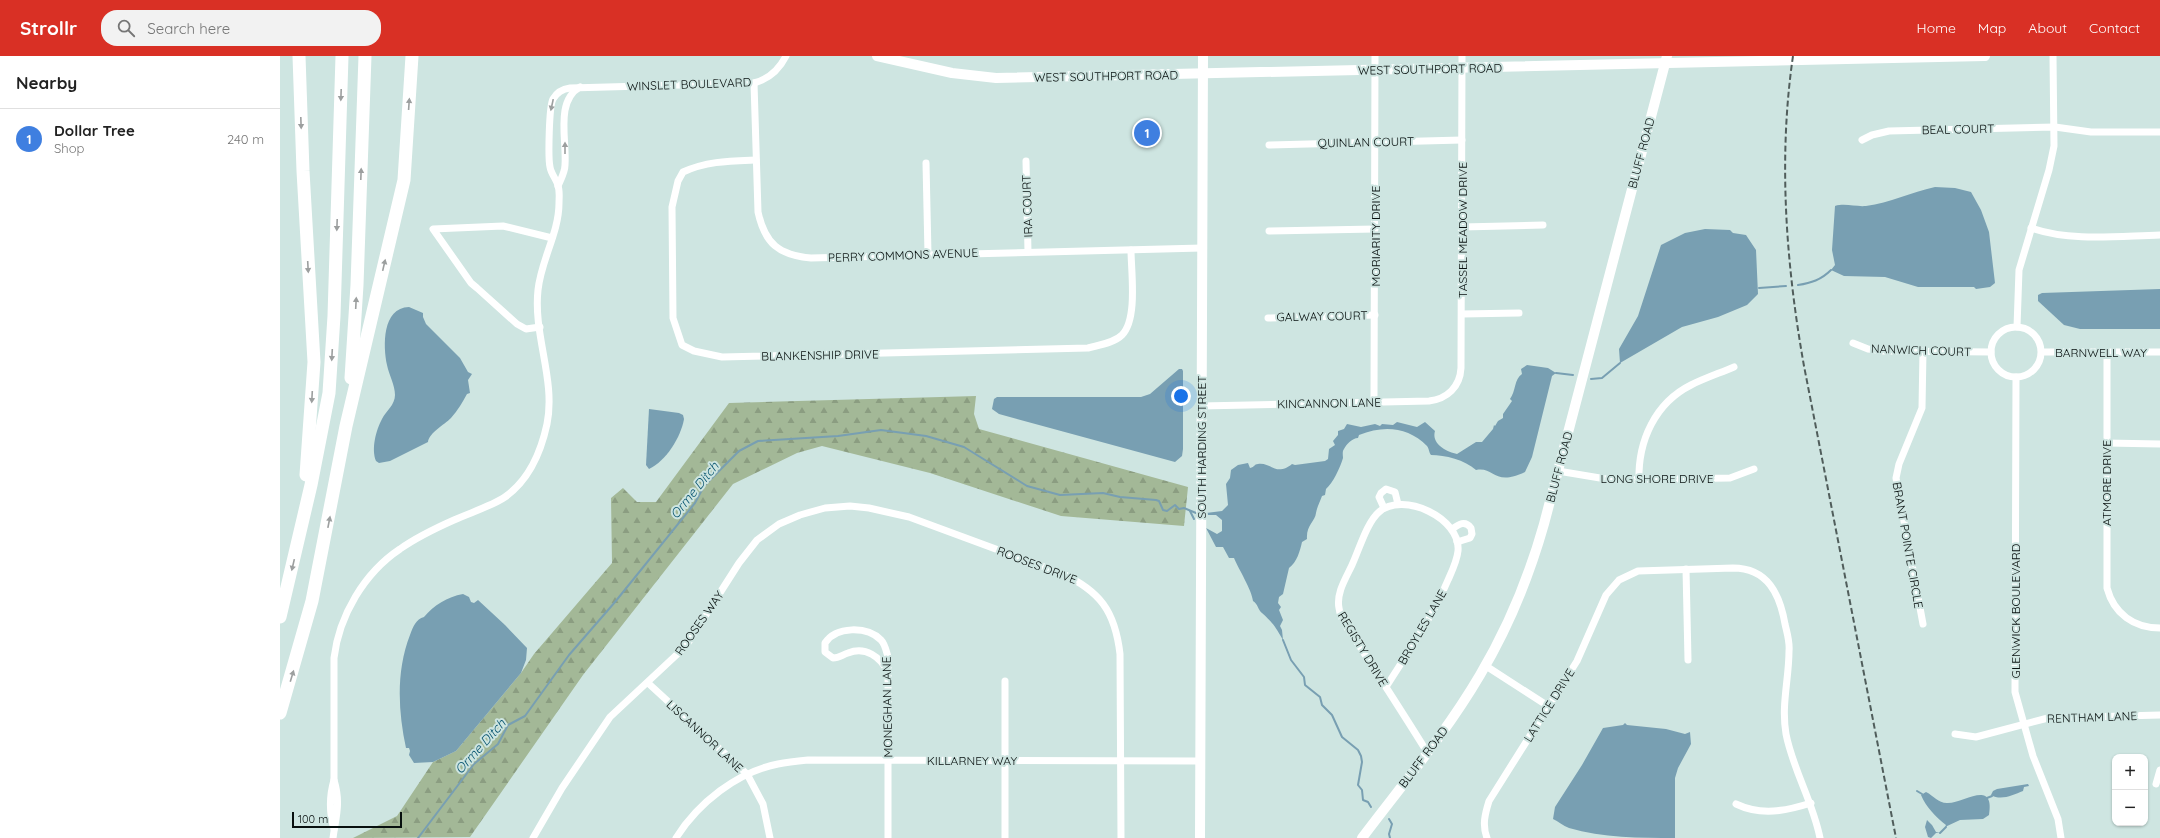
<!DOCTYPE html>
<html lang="en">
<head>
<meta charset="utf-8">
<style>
  :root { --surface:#fff; --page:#f2f2f2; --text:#222; --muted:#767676; --line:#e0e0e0; --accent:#d93025 }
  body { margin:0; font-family:Quicksand,sans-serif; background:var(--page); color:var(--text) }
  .controls { position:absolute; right:12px; bottom:12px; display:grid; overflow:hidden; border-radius:8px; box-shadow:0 1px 3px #0004 }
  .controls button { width:36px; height:36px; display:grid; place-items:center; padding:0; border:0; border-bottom:1px solid var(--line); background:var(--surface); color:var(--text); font:20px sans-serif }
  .scale { position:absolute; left:12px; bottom:10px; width:110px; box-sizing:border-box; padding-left:4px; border:2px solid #08100f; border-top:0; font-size:11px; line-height:14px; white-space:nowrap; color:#08100f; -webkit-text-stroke:3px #cee5e1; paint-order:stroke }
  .you { position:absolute; left:901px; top:340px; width:14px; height:14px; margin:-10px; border:3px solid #fff; border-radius:50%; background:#1a73e8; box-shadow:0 0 0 6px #1a73e833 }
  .badge { display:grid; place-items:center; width:26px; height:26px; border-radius:50%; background:var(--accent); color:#fff; font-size:13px; font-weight:700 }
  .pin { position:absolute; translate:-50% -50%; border:2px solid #fff; box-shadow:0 1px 4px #0006 }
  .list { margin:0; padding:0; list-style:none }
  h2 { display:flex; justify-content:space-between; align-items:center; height:52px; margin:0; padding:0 16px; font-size:17px }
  h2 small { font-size:13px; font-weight:400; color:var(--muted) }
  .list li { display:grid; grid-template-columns:26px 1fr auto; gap:12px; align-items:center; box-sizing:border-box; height:60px; padding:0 16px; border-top:1px solid var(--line) }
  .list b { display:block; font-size:15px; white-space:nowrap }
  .list p { margin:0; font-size:13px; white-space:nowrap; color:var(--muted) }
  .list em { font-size:13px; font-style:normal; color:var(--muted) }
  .icon { flex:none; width:22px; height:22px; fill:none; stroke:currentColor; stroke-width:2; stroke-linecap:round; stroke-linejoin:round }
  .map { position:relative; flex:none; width:1880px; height:782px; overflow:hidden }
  header { display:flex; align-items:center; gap:24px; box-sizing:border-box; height:56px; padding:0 20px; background:var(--accent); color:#fff }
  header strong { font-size:19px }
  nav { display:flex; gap:22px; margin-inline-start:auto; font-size:14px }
  .search { width:280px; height:36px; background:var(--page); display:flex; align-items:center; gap:10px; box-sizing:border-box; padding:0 14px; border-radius:16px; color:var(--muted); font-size:15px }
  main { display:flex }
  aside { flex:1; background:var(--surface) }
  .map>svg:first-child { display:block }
  .forest { fill:url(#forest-firs) }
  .water { fill:#789fb2 }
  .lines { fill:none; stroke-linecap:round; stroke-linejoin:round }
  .stream { stroke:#789fb2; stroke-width:2 }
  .street { stroke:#fff; stroke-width:7 }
  .secondary { stroke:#fff; stroke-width:10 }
  .highway { stroke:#fff; stroke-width:13 }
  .rail { stroke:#505d5b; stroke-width:2; stroke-dasharray:6 3; stroke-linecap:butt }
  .oneway { fill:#9c9f9f }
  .labels { text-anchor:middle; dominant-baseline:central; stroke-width:4; stroke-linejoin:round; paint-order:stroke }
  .street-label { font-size:12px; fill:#08100f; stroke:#cee5e1 }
  .water-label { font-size:13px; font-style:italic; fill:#075470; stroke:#cee5e1 }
</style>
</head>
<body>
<header>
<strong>Strollr</strong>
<div class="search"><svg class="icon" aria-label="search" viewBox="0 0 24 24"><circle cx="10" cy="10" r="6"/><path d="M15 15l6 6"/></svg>Search here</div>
<nav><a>Home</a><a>Map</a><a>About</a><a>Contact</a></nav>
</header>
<main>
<aside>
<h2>Nearby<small></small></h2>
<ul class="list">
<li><span class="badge" style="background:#3f7fe0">1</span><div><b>Dollar Tree</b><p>Shop</p></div><em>240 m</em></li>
</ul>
</aside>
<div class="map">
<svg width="1880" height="782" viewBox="0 0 1880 782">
  <defs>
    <pattern id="forest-firs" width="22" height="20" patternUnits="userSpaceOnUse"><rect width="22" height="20" fill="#a3b897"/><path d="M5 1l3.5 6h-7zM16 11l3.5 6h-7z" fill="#8b9d81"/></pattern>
  </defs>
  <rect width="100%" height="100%" fill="#cee5e1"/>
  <polygon class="forest" points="696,340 694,358 699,373 908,431 904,470 781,460 650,417 542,390 517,397 453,428 303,619 190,781 73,782 117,760 153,706 176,695 241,617 254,598 332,507 331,442 343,432 357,446 376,446 449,347"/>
  <g class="water">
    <path d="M1655,131l20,1 16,4 10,18 8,22 6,51 -5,4 -14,2 -2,-2h-56l-33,-10 -41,-1 -13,-6 4,-5 -3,-15 3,-44c10,-3 21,1 31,0 24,-3 45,-14 69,-19z"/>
    <polygon points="1425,173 1450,174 1453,177 1466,179 1476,194 1478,238 1467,249 1438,261 1402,271 1340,307 1339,293 1358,260 1381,189 1405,177"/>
    <polygon points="1880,233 1880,273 1800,273 1784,269 1758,245 1758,239 1762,237"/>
    <path d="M129,251l14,6v4l3,7 34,34 8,14 4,2 -4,6 2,13 -3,1c-5,9 -9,16 -16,24 -7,7 -22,15 -23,24l-38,19 -11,2 -3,-2c-5,-12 0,-31 6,-42 4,-8 13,-14 13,-24 0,-10 -6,-20 -8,-30 -4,-19 -5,-57 22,-58z"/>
    <path d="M1247,309l21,3 8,5 -4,3 -20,81 -7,15c-31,15 -31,-6 -49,-2 -11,-10 -31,-15 -45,-15 -2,-2 -2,-7 -4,-9 -19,-19 -43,-21 -68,-11l-1,3c-6,0 -12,7 -14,11 -2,2 -1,7 -1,9 -3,10 -10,25 -17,31l-1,6 -3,1c-2,6 -5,11 -6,17 -1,9 -10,12 -9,26l-5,3c-2,9 -5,20 -13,26l-6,26 -4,3 -1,6 3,4 -2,3 4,10 -3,6 2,4 1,10c-8,-14 -10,-17 -21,-27 -4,-3 -4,-9 -9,-12 -1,-11 -15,-33 -19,-43h-5l-6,-11h-7l-10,-19 11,6 5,-3v-11l-6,-5h-10v-2l16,-2 6,-6 -2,-21 4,-6 1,-8 7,-5 10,-2 2,5c5,-1 4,-4 8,-4 13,-2 18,13 34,0l3,1 30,-4 3,-2 1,-10 6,-4 -2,-4 5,-6v-4l6,-2 3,-5 14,3 14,-3 5,2 2,-2 11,1 4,-3 20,5 8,-5 10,9c-4,13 12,21 22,23l19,-12h6l11,-13 1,-4 1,1 3,-5 5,-3v-4l9,-13 -2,-2c6,-8 4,-20 12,-25l-1,-5z"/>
    <polygon points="899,313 902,313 903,315 903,393 902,400 895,406 719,358 712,353 714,343 717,341 861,341 870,338"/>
    <path d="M369,353l30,4 4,2 1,4c-3,18 -18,42 -35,50l-3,-4z"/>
    <path d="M183,538l6,3 2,5 3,1 4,-3 27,25 22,23 -1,12 -5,13 -65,78 -23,11 -19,1 -5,-8 1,-4 -1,-3h-3c-8,-37 -10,-77 4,-113 3,-8 6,-16 14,-18 10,-12 23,-20 39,-23z"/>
    <path d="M1345,667l2,2 39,4 19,5 5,-2 1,12 -13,24 -3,10v60c-34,0 -73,0 -106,-10 -6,-2 -11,-7 -16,-9l2,-12 27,-42 21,-37 20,-3z"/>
    <path d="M1748,728l1,2 -5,1 -1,4c-10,4 -22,10 -32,4l2,-4 4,-2z"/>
    <path d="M1646,736c8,4 12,11 21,11 16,1 48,-25 42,12l-6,4 -23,1 -15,7 1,-2c-10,-8 -20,-18 -25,-30z"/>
    <polygon points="1647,764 1652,769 1656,776 1660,777 1656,777 1651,782 1648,781 1645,771"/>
  </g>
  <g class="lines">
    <g class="stream">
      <path d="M1518,229c13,-2 23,-5 33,-15"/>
      <polyline points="1479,232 1506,230"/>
      <polyline points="1276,317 1293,319"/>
      <polyline points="1311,323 1322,322 1340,307"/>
      <polyline points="910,455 914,463"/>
      <polyline points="1003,584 1011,604 1024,621 1025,629 1040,641 1042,649 1052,659 1062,681 1078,694 1081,700 1082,706 1078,729 1082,734 1083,744 1088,746 1091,751"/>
      <polyline points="1637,735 1642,738"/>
      <polyline points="1707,742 1712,740"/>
      <polyline points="1109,763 1112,768 1109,778 1110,782"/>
      <polyline points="1660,777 1666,771"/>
      <polyline points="138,782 194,708 218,688 228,669 245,660 289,599 335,546 415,447 424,430 459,395 478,385 558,380 601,374 646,380 684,391 747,430 780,439 823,437 840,441 876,444 879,445 883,454 887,455 895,449 899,453 904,452 916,457"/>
    </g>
    <g class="street">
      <path d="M474,27l4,129c7,32 21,43 53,46l391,-10"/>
      <polyline points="1582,84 1592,79 1609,75 1775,71 1811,76 1880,76"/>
      <polyline points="989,89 1182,84"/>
      <path d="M476,104c-26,1 -49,1 -73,12l-5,9 -6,26 1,111 9,27 12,6 28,6 366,-9c11,-3 26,-5 34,-13 16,-16 9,-64 9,-85"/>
      <polyline points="746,105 748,196"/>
      <polyline points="646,107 648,198"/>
      <path d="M278,130c3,-7 7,-14 7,-21 2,-24 -10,-64 15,-78"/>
      <polyline points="1182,171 1263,169"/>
      <path d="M1751,172c41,14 86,8 129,7"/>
      <polyline points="989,175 1095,173"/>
      <polyline points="1182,258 1239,257"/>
      <polyline points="988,262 1095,259"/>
      <circle cx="1736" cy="296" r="25"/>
      <polyline points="260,271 246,273 237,268 197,232 191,227 153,173 223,170 272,182"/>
      <polyline points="1737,271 1739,214 1769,114 1774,90 1773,0"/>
      <polyline points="1573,287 1588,293 1604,295 1711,296"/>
      <polyline points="1762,296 1880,296"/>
      <path d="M1827,296v236c7,26 27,40 53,40"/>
      <polyline points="1736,321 1735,636 1753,700 1778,763 1781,782"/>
      <polyline points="1094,346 1095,0"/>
      <path d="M921,350l228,-5c18,-2 31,-14 32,-33l1,-312"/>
      <polyline points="1826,387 1880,388"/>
      <polyline points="1278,415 1332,424 1450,422 1474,413"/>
      <path d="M1359,424c-1,-39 16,-77 52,-95 14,-7 29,-12 43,-18"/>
      <polyline points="1104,452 1099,441 1101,437 1106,433 1115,436 1118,448"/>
      <path d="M1172,473c7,-5 13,-9 19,-1l1,6 -2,4 -13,4"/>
      <polyline points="1406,513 1408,604"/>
      <polyline points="1643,568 1616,422 1619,408 1642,352 1643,295"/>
      <polyline points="1206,610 1268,650"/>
      <path d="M608,616c-8,-15 -22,-26 -40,-19 -6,2 -9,5 -15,5l-8,-6v-9c11,-17 42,-17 56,-3 4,4 5,10 7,17v181"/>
      <polyline points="725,625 725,782"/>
      <polyline points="368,627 467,718 483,748 490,782"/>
      <path d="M1106,631c22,-35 46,-69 62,-107 4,-9 9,-19 10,-29 3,-33 -55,-60 -79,-39 -12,10 -20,38 -27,53 -6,13 -16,28 -13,43 2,15 15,29 23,42 22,34 44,68 65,102"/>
      <polyline points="1675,678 1696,681 1768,662 1880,659"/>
      <polyline points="1876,728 1880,714"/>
      <path d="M1456,748c25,12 50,7 75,-1"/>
      <path d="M54,773c-5,-17 -5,-32 0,-49v-122c5,-42 30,-85 66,-109 17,-12 36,-21 54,-29 15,-7 38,-14 51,-23 24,-17 36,-45 42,-73 9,-44 -14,-89 -9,-134 3,-30 21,-57 21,-87 0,-5 1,-12 -1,-17 -1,-6 -7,-12 -8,-19 -2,-9 -1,-61 3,-68 4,-7 10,-10 17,-11l184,-5c15,-4 25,-13 32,-27"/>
      <path d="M53,782c3,-22 8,-35 1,-58"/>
      <path d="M253,782l29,-50 48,-71 76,-71 53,-83 18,-23 22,-16 21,-9 25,-7 25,-2 19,2 40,9 152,56c39,18 54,38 59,81l1,184"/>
      <path d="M396,782c22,-35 61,-66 102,-74 10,-2 20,-3 30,-4l391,1"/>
      <path d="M1207,782c-5,-13 -2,-24 2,-37l88,-140 29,-66 13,-15 19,-9 95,-3c35,0 47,27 52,56 2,9 5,18 4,27 0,28 -8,54 -3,83 7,36 27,68 34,104"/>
    </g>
    <g class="secondary">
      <polyline points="597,0 672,17 716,22 1705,0"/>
      <polyline points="920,782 923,0"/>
      <path d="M1082,782c40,-53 84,-105 118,-163 28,-47 49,-98 64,-151l123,-468"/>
    </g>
    <g class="highway">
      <polyline points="19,0 23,115 34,306 26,419"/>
      <polyline points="71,322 77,229 85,0"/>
      <polyline points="0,561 31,429 49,337 54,260 62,0"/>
      <polyline points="0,657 32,545 66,370 124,124 132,0"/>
    </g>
    <path class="rail" d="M1513,0c-15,102 -7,209 11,310l92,472"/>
  </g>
  <defs><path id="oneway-solid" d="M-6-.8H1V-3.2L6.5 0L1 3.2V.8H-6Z"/></defs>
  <g class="oneway">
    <use href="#oneway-solid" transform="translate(61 39) rotate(92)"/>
    <use href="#oneway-solid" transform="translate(129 48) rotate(-86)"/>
    <use href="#oneway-solid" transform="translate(272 49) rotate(102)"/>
    <use href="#oneway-solid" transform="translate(21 67) rotate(88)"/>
    <use href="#oneway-solid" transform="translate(285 92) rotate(-90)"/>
    <use href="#oneway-solid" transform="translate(81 118) rotate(-88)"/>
    <use href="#oneway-solid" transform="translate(57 169) rotate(92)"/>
    <use href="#oneway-solid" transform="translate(104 209) rotate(-77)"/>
    <use href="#oneway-solid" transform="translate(28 211) rotate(87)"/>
    <use href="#oneway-solid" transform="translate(76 247) rotate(-87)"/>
    <use href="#oneway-solid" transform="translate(52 299) rotate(93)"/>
    <use href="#oneway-solid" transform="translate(32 341) rotate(93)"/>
    <use href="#oneway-solid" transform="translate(49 466) rotate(-79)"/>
    <use href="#oneway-solid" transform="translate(13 509) rotate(103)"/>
    <use href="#oneway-solid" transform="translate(12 620) rotate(-73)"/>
  </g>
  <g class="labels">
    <g class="street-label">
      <text transform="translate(1150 13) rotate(-1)">WEST SOUTHPORT ROAD</text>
      <text transform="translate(826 20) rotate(-1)">WEST SOUTHPORT ROAD</text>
      <text transform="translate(409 28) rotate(-2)">WINSLET BOULEVARD</text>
      <text transform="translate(1678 73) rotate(-1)">BEAL COURT</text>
      <text transform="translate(1086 86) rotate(-1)">QUINLAN COURT</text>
      <text transform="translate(1361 97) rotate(-75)">BLUFF ROAD</text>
      <text transform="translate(747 150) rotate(-92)">IRA COURT</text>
      <text transform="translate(1182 174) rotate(-90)">TASSEL MEADOW DRIVE</text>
      <text transform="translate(1095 180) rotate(-90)">MORIARITY DRIVE</text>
      <text transform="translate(623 199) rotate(-2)">PERRY COMMONS AVENUE</text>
      <text transform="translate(1042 260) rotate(-1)">GALWAY COURT</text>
      <text transform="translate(1641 294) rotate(2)">NANWICH COURT</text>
      <text x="1821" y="296">BARNWELL WAY</text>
      <text transform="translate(540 299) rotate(-1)">BLANKENSHIP DRIVE</text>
      <text transform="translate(1049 347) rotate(-1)">KINCANNON LANE</text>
      <text transform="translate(921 391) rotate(-90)">SOUTH HARDING STREET</text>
      <text transform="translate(1279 411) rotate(-75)">BLUFF ROAD</text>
      <text x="1377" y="422">LONG SHORE DRIVE</text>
      <text transform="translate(1826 427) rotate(-90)">ATMORE DRIVE</text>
      <text transform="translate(1628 489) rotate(80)">BRANT POINTE CIRCLE</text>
      <text transform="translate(757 509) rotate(21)">ROOSES DRIVE</text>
      <text transform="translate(1735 555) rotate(-90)">GLENWICK BOULEVARD</text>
      <text transform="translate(419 567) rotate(-55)">ROOSES WAY</text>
      <text transform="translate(1142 571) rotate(-60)">BROYLES LANE</text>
      <text transform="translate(1083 593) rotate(59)">REGISTY DRIVE</text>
      <text transform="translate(1269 649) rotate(-58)">LATTICE DRIVE</text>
      <text transform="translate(607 651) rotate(-91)">MONEGHAN LANE</text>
      <text transform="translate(1812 661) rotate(-2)">RENTHAM LANE</text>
      <text transform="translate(425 680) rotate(43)">LISCANNOR LANE</text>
      <text transform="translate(1143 701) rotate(-53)">BLUFF ROAD</text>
      <text x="692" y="704">KILLARNEY WAY</text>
    </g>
    <g class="water-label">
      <text transform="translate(414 434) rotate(-51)">Orme Ditch</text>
      <text transform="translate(200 690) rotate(-48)">Orme Ditch</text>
    </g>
  </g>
</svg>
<div class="controls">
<button>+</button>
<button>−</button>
</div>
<div class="scale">100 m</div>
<div class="you"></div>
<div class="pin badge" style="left:867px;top:77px;background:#3f7fe0">1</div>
</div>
</main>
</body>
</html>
